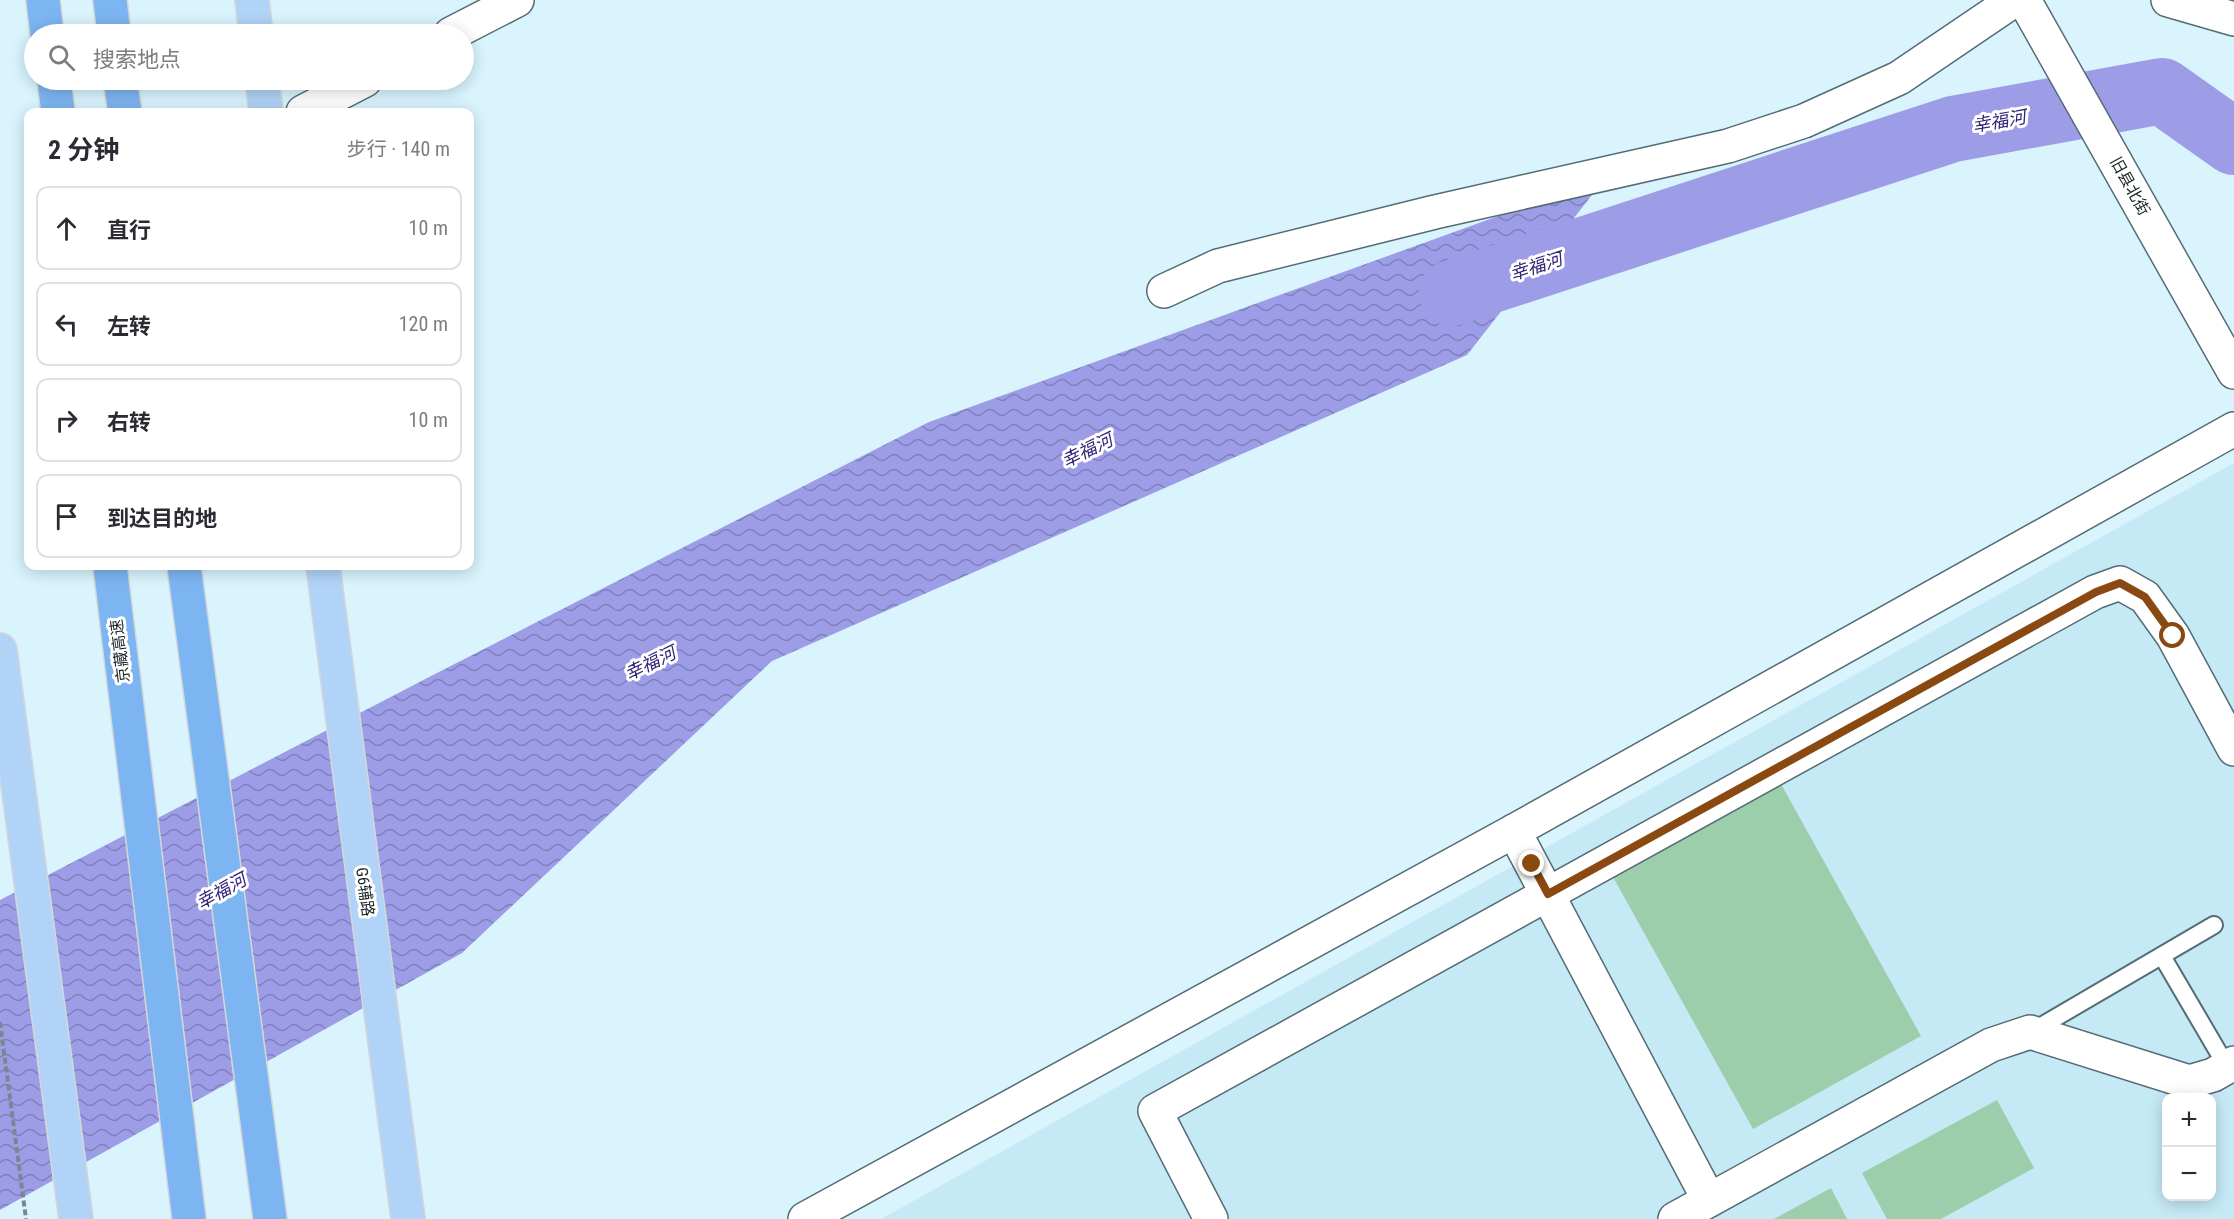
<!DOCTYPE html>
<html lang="zh">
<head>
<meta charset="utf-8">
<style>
  :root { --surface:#fff; --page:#f2f2f3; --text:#2b2b33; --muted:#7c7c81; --line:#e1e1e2 }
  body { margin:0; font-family:"Roboto Condensed","Noto Sans SC",sans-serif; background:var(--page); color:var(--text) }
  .controls { position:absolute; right:18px; bottom:18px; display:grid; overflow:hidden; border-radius:12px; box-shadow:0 3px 15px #0003 }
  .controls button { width:54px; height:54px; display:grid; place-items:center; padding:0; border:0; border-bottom:2px solid var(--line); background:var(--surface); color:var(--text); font:30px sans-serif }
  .stop { position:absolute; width:18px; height:18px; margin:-14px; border:4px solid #894911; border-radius:50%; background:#fff }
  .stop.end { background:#894911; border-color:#fff; box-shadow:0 2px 6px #0008 }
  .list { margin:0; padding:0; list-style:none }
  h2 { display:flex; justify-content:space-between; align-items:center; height:78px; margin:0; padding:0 24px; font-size:26px }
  h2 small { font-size:20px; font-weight:400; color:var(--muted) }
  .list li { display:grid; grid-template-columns:39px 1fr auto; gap:18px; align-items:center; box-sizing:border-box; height:84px; margin:0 12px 12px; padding:0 12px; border:2px solid var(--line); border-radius:12px }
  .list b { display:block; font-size:22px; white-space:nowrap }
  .list em { font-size:20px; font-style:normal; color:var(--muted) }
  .icon { flex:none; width:33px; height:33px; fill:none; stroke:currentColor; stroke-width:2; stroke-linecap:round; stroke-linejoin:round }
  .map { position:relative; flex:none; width:2234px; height:1219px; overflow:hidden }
  .search { position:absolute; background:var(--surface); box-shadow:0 3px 15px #0003; left:24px; top:24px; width:450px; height:66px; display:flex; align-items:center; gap:15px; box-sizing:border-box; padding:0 21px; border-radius:33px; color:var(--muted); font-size:22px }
  .panel { position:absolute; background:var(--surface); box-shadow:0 3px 15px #0003; left:24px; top:108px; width:450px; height:462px; border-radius:12px }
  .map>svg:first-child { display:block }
  .built { fill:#c5e9f5; fill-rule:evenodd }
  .green { fill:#9dceab }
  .water { fill:url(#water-waves) }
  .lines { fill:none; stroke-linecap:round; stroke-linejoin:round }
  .river { stroke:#9d9de7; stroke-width:66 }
  .service-casing { stroke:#546c74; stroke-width:20 }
  .minor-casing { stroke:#546c74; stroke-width:36 }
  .tertiary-casing { stroke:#546c74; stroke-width:36 }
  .primary-casing { stroke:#d5d7d8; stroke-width:36 }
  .motorway-casing { stroke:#d5d7d8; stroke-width:36 }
  .path { stroke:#77898f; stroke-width:4; stroke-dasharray:6 3; stroke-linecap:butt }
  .service { stroke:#fff; stroke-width:16 }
  .minor { stroke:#fff; stroke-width:33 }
  .tertiary { stroke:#fff; stroke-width:33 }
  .primary { stroke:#b1d3f7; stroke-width:33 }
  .motorway { stroke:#7db5f2; stroke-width:33 }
  .route { stroke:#894911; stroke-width:8 }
  .labels { text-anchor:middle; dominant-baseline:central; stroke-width:6; stroke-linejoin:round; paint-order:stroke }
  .street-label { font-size:16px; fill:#182225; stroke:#fff }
  .water-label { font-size:18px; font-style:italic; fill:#322579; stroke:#fff }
</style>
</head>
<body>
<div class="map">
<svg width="2234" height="1219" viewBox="0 0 2234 1219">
  <defs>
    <pattern id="water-waves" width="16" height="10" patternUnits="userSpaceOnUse" patternTransform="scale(1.5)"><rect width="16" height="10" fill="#9d9de7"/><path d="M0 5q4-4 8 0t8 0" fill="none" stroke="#7f80bb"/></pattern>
  </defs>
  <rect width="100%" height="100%" fill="#d9f4fd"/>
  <path class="built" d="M2234,463v756h-1353zM2166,1098h46v98h-46z"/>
  <g class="green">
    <polygon points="1781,784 1921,1036 1753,1129 1613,877"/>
    <polygon points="1997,1100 2034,1168 1941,1219 1887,1219 1862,1173"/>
    <polygon points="1831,1188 1847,1219 1774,1219"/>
  </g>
  <polygon class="water" points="1606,177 1467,355 772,661 462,953 0,1210 0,900 433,675 929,422"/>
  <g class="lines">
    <polyline class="river" points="1452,293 1953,129 2162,91 2234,142"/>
    <g class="service-casing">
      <g id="service">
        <polyline points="2162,956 2227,1067"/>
        <polyline points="2031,1032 2214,925"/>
      </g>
    </g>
    <g class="minor-casing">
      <g id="minor">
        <polyline points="2168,0 2234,19"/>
        <polyline points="1164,291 1218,266 1435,212 1728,146 1804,121 1899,78 2014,0"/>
        <polyline points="1514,831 1709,1200"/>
        <polyline points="805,1219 1514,831 2234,429"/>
        <polyline points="1211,1219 1155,1111 2095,592 2120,583 2145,597 2173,636 2234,749"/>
        <polyline points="1675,1219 1991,1045 2030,1032 2189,1082 2213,1075 2234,1063"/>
      </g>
    </g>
    <g class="tertiary-casing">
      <g id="tertiary">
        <polyline points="2024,0 2234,372"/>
        <polyline points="451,34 517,0"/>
        <polyline points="303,112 365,80"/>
      </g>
    </g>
    <g class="primary-casing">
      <g id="primary">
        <polyline points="252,0 256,34"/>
        <polyline points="262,80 266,112"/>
        <polyline points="323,566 408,1219"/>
        <polyline points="0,650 76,1219"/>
      </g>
    </g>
    <g class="motorway-casing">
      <g id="motorway">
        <polyline points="43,0 47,34"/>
        <polyline points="110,0 114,34"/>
        <polyline points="54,80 58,112"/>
        <polyline points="120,80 125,112"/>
        <polyline points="110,566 189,1219"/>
        <polyline points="184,566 270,1219"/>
      </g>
    </g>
    <polyline class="path" points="0,1022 26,1219"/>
    <use href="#service" class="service"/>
    <use href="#minor" class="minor"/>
    <use href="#tertiary" class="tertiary"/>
    <use href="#primary" class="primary"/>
    <use href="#motorway" class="motorway"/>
  </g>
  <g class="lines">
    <polyline class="route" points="1532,864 1548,894 2096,592 2120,583 2145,597 2173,636"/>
  </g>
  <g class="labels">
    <g class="street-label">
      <text transform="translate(2130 186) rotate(61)">旧县北街</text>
      <text transform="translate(120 651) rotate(-97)">京藏高速</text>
      <text transform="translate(365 892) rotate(82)">G6辅路</text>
    </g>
    <g class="water-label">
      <text transform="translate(1999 121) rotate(-10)">幸福河</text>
      <text transform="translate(1536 266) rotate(-18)">幸福河</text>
      <text transform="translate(1087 450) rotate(-26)">幸福河</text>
      <text transform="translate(650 663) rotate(-26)">幸福河</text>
      <text transform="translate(221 891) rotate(-29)">幸福河</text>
    </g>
  </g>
</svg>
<div class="controls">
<button>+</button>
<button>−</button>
</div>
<div class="stop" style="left:2173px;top:636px"></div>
<div class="stop end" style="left:1532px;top:864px"></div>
<div class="search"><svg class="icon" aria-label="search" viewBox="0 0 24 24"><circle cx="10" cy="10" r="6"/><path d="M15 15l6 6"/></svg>搜索地点</div>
<section class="panel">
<h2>2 分钟<small>步行 · 140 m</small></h2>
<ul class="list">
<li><svg class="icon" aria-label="ahead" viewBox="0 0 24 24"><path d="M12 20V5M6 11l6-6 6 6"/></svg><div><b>直行</b></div><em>10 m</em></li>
<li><svg class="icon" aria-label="left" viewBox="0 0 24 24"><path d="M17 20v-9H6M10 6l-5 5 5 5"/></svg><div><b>左转</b></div><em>120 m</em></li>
<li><svg class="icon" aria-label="right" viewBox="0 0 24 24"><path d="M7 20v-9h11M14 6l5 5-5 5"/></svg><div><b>右转</b></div><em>10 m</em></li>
<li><svg class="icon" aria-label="arrive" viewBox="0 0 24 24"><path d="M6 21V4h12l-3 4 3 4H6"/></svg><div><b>到达目的地</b></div></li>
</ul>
</section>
</div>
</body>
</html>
